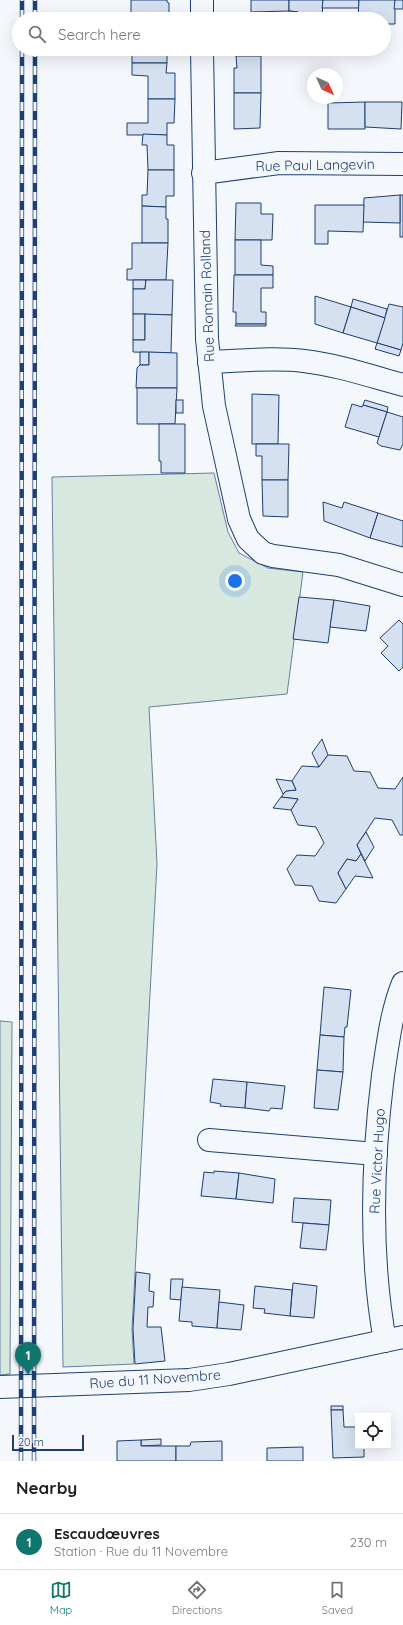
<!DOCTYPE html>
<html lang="en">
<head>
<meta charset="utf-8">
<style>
  :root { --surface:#fff; --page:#f2f2f2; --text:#202124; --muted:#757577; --line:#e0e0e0; --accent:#0f766e }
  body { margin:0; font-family:Quicksand,sans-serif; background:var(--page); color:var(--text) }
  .controls { position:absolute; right:12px; bottom:12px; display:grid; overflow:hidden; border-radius:0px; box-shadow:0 4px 16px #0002 }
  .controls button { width:36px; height:36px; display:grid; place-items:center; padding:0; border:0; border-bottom:1px solid var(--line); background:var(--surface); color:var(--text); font:20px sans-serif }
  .compass { position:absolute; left:307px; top:68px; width:36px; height:36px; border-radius:50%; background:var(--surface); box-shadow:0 4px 16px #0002; rotate:135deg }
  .scale { position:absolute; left:12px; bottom:10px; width:72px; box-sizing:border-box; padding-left:4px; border:2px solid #1d3f73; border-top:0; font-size:11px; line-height:14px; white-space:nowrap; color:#1d3f73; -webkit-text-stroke:3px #f4f7fb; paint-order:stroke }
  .you { position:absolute; left:235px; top:581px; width:14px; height:14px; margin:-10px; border:3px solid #fff; border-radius:50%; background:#1a73e8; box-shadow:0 0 0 6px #1a73e833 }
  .badge { display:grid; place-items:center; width:26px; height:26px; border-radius:50%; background:var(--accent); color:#fff; font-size:13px; font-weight:700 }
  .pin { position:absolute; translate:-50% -33px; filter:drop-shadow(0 1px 2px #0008) }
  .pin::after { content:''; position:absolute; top:21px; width:14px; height:12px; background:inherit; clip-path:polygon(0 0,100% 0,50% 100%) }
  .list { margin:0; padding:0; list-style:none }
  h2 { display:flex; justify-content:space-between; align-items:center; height:52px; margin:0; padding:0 16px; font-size:17px }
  h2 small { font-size:13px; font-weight:400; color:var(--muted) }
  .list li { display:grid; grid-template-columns:26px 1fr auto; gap:12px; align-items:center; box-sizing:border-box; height:56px; padding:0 16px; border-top:1px solid var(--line) }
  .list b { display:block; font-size:15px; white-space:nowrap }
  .list p { margin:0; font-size:13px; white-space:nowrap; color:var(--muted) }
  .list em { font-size:13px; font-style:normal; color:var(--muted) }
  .icon { flex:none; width:22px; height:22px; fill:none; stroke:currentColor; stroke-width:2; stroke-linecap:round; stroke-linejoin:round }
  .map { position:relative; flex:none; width:403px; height:1461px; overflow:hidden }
  .search { position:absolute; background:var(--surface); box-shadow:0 4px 16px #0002; left:12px; right:12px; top:12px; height:44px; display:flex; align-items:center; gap:10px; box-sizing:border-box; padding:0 14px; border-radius:22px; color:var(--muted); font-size:15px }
  .sheet { height:108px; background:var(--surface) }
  nav { display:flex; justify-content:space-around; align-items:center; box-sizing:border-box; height:56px; border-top:1px solid var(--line); background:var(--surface); font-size:11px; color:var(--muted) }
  nav a { display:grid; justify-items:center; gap:2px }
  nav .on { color:var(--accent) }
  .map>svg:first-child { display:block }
  .green { fill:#d7e8df; stroke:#687fa3 }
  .building { fill:#d5e0f0; stroke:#1d3f73 }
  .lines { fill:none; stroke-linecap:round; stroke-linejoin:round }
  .street-casing { stroke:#1d3f73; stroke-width:24 }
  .street { stroke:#f4f7fb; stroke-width:22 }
  .rail-casing { stroke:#1d3f73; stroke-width:4.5 }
  .rail { stroke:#f4f7fb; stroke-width:3; stroke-dasharray:9; stroke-linecap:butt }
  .labels { text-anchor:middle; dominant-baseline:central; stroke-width:3; stroke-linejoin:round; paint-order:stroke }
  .street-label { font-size:14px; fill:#1d3f73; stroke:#f4f7fb }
</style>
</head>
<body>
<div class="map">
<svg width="403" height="1461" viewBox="0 0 403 1461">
  <rect width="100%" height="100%" fill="#f4f7fb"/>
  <g class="green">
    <polygon points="214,473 228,532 239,553 268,568 303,572 287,694 149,707 157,864 132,1329 134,1364 63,1367 52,477"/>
    <polygon points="0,1021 12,1022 10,1374 0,1375"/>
  </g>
  <g class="building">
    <polygon points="131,0 167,0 167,2 169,3 169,19 131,19"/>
    <polygon points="251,0 289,0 289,11 251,12"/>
    <polygon points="289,0 323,0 322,19 300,19 298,12 289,11"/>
    <polygon points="323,0 359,0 359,8 322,8"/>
    <polygon points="359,0 395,0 395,24 384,24 384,19 358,19"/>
    <polygon points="395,0 403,0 403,9 394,9"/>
    <polygon points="289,11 298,12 300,19 289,19"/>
    <polygon points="142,49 169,49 169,53 167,52 167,63 132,63 132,52 142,52"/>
    <polygon points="236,56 261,56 261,93 234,93 234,68 237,68"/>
    <polygon points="132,63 167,63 166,73 175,73 175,99 148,99 148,76 132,75"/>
    <polygon points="234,93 261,93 260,128 234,129"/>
    <polygon points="148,99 175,99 174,123 167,123 167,135 127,135 127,123 148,123"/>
    <polygon points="365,102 365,129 328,129 328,103"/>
    <polygon points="365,102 402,102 401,129 365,127"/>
    <polygon points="143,134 167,135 167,145 174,145 174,170 148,170 147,145 142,145"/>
    <polygon points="148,170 174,170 174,196 166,196 166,207 142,206 142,195 147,195"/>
    <rect x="400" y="195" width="3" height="42"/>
    <polygon points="400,195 400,223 363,222 364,198"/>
    <polygon points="236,203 261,203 261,214 273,214 272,240 235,240"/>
    <polygon points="315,205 364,205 363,232 328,231 328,244 315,244"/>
    <polygon points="142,206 166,207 166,219 168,219 168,243 142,243"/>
    <polygon points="235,240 261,240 261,265 273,266 273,275 235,275"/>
    <polygon points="132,243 168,243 166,280 127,280 127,269 132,269"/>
    <polygon points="234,275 273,275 273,288 261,288 261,312 266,312 266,324 236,324 236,312 233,312"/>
    <polygon points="133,280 146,280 145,289 133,289"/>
    <polygon points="146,280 173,280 172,315 133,314 133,289 145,289"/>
    <polygon points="315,296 351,307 343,333 315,324"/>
    <polygon points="353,299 387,309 385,318 351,307"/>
    <polygon points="389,304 403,307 403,343 401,350 377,343"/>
    <polygon points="351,307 385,318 377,343 343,333"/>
    <rect x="133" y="314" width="12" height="26"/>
    <polygon points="145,314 172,315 171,353 133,352 133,340 145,340"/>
    <polygon points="236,324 266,324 266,326 235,326"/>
    <polygon points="377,343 401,350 399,356 375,349"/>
    <rect x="140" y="352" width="9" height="13"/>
    <polygon points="149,352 177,353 177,388 136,388 137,368 140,365 149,365"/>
    <polygon points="137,388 177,388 175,424 137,424"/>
    <polygon points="252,394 279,395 278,444 252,444"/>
    <rect x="176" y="400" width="7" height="13"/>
    <polygon points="365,400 388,407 387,412 363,405"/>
    <polygon points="352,404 362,407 363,405 387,412 379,437 345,427"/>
    <polygon points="387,412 403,417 403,444 400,450 381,446 377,443"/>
    <polygon points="159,424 185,424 185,473 161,473 161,461 159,461"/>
    <polygon points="256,444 289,444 288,480 262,480 262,456 256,456"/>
    <polygon points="262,480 288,480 288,517 263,516"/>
    <polygon points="323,502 342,508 344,502 378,513 370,538 324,521"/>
    <polygon points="378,513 403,521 403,547 370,538"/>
    <polygon points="299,597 334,600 328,643 293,639"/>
    <polygon points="334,600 370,606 366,631 330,627"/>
    <polygon points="399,620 403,624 403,667 399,671 381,653 388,646 380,638"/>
    <polygon points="322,739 328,755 319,767 312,753"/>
    <polygon points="328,755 347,756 354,771 370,772 378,788 395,789 403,777 403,835 400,835 392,820 375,818 357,845 361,854 356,861 347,859 338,873 346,889 336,903 319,901 312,886 295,885 287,869 297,855 315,856 324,843 316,827 298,825 291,810 298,799 281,797 286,791 296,790 292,781 302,766 319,767"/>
    <polygon points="276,779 292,781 296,790 286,791 283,794"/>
    <polygon points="281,797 298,799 291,810 273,808"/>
    <polygon points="366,832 374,847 365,861 357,845"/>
    <polygon points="361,854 373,878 355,876 346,889 338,873 347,859 356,861"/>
    <polygon points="324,987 351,990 347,1027 345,1027 344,1037 320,1035"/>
    <polygon points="320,1035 344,1037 343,1072 317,1070"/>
    <polygon points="317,1070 343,1072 338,1110 314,1108"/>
    <polygon points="213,1079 247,1082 245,1108 220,1106 221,1104 210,1102"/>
    <polygon points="247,1082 285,1086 282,1109 271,1108 269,1111 245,1108"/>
    <polygon points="214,1171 239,1173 236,1199 201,1196 204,1172 214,1173"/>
    <polygon points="239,1173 275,1179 273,1203 236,1199"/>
    <polygon points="294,1198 331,1200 329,1225 292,1222"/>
    <polygon points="303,1223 329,1225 326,1250 300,1248"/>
    <polygon points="136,1272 150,1274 149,1291 154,1292 153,1307 148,1307 147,1327 161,1327 165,1361 135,1364 133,1329"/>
    <polygon points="171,1279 183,1279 181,1300 170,1299"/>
    <polygon points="293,1283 317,1286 314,1318 290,1316"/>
    <polygon points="255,1286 292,1290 290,1316 264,1313 265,1309 253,1308"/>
    <polygon points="182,1287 220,1290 217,1328 192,1326 192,1322 179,1321"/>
    <polygon points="219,1302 244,1305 241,1330 217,1328"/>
    <rect x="331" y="1406" width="12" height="4"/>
    <polygon points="331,1410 343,1410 344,1427 358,1427 358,1446 364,1446 364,1457 333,1458"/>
    <polygon points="161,1439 161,1445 141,1446 141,1440"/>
    <polygon points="141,1440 141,1446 176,1446 176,1461 117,1461 117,1441"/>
    <polygon points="222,1441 222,1461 176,1461 176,1446 190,1446 191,1442"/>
    <polygon points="303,1447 303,1461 267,1461 267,1448"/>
  </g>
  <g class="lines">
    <g class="street-casing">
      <g id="street">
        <polyline points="202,0 202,19"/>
        <polyline points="202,49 207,339 214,406 239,519 248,539 263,553 273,556 339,565 403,585"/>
        <polyline points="203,173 279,163 403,164"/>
        <path d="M209,362c31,-1 64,-5 95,-1 34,4 66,15 99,24"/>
        <polyline points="209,1140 376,1154"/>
        <path d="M385,1341c-16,-88 -13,-178 -2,-266 5,-32 8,-62 20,-92"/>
        <polyline points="0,1387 189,1380 229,1374 403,1337"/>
      </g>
    </g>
    <use href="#street" class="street"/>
    <g class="rail-casing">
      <g id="rail">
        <polyline points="22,19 22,0"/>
        <polyline points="35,19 35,0"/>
        <polyline points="21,1461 22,49"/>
        <polyline points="34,1461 35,49"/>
      </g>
    </g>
    <use href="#rail" class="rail"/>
  </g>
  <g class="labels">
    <g class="street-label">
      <text transform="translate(315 165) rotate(-1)">Rue Paul Langevin</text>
      <text transform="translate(207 296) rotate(-92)">Rue Romain Rolland</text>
      <text transform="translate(377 1161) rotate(-87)">Rue Victor Hugo</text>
      <text transform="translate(155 1379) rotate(-4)">Rue du 11 Novembre</text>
    </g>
  </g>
</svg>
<div class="controls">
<button><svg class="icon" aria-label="locate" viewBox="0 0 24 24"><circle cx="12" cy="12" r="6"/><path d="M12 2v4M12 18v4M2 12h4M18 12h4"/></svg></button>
</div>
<svg class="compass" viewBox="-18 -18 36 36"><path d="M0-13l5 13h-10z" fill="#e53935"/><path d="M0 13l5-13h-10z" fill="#757577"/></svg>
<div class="scale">20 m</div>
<div class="you"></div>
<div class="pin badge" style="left:28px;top:1375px">1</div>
<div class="search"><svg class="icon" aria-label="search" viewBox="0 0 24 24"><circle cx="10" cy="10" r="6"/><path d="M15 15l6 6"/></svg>Search here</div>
</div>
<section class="sheet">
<h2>Nearby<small></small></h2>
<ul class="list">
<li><span class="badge">1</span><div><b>Escaudœuvres</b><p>Station · Rue du 11 Novembre</p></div><em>230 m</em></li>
</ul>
</section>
<nav>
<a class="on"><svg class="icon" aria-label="map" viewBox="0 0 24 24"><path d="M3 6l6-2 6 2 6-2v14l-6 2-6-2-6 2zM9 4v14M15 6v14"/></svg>Map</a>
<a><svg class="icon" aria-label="directions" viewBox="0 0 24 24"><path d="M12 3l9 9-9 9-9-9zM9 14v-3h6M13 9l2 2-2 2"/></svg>Directions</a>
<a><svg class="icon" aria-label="saved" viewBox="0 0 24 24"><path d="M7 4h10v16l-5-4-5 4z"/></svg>Saved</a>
</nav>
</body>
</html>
